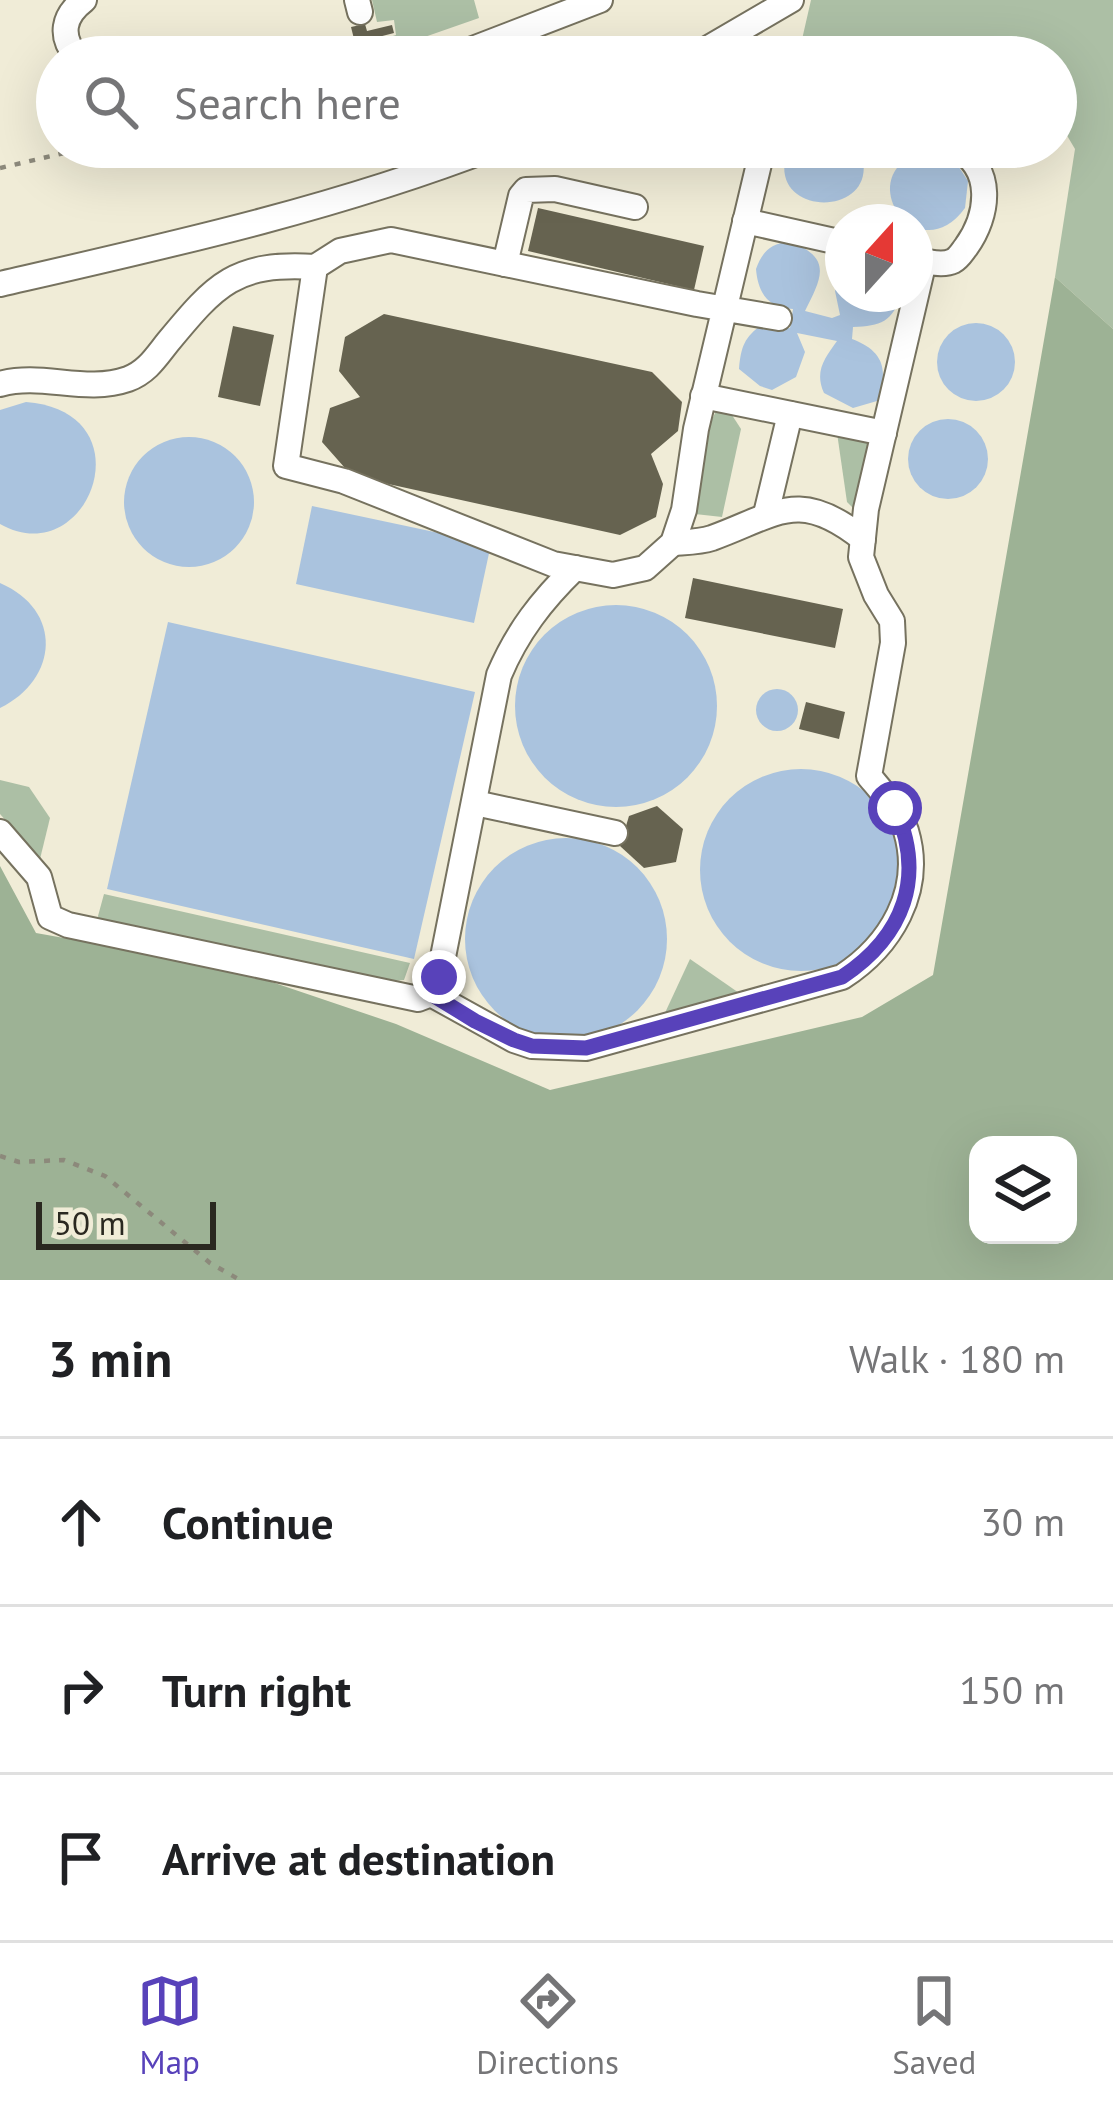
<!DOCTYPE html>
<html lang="en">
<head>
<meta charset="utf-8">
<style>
  :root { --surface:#fff; --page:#f6f6f6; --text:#202124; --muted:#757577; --line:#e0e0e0; --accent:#5842ba }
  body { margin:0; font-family:"PT Sans",sans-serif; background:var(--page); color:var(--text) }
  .controls { position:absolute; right:36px; bottom:36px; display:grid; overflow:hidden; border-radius:24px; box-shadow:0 12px 48px #0002 }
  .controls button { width:108px; height:108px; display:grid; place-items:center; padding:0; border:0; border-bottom:3px solid var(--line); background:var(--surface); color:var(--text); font:60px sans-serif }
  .compass { position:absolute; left:825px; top:204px; width:108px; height:108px; border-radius:50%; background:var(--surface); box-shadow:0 12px 48px #0002; rotate:21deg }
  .scale { position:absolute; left:36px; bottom:30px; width:180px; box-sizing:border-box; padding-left:12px; border:6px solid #2a2820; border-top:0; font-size:33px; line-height:42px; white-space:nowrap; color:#2a2820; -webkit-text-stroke:9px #f0ecd7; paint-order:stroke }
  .stop { position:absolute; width:36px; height:36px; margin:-27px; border:9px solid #5842ba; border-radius:50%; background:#fff }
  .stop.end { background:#5842ba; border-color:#fff; box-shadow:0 3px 12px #0008 }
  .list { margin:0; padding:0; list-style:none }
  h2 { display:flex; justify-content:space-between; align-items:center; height:156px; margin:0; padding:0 48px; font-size:51px }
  h2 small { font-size:39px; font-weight:400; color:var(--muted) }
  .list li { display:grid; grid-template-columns:78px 1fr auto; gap:36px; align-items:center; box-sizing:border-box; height:168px; padding:0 48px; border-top:3px solid var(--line) }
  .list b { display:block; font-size:45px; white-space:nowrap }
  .list em { font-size:39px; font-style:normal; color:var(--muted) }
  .icon { flex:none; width:66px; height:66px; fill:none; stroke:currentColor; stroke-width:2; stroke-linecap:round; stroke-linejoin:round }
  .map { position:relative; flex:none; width:1113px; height:1280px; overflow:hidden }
  .search { position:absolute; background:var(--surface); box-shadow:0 12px 48px #0002; left:36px; right:36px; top:36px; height:132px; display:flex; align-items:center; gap:30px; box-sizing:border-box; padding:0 42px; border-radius:66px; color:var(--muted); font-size:45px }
  .sheet { height:660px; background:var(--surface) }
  nav { display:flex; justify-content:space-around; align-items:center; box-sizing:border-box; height:168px; border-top:3px solid var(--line); background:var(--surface); font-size:33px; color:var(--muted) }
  nav a { display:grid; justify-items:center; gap:6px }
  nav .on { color:var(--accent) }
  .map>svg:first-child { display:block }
  .green { fill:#acbfa5 }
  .forest { fill:#9db295; fill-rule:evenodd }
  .water { fill:#aac3de }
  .building { fill:#666350 }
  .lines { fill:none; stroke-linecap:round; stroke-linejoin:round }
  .minor-casing { stroke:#76725f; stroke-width:28 }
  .path { stroke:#8c897b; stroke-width:4.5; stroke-dasharray:6 9; stroke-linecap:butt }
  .minor { stroke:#fff; stroke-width:24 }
  .route { stroke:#5842ba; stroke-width:15 }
</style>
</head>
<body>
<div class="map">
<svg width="1113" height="1280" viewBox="0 0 1113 1280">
  <rect width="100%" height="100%" fill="#f0ecd7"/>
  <g class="green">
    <polygon points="372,0 474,0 479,18 376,54 373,42 396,35 394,20 377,22"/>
    <polygon points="811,0 1113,0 1113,329 1055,277 1075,149 1056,117 1056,57 798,57"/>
    <polygon points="716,411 730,412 741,429 722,517 695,514 709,426"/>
    <path d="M837,433l29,5c9,19 -1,54 -13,70l-6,-6z"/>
    <polygon points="0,780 29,787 50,818 40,859 0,814"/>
    <polygon points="104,894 410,963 404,980 384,982 149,930 100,923 98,916"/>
    <polygon points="690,959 742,995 664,1015"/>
  </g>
  <path class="forest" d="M1055,277l58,52v951h-1113v-414l36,67 191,34 169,57 154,66 312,-73 71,-42zM978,1145h90v90h-90z"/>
  <g class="water">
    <path d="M789,147h70c31,74 -101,74 -70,0z"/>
    <path d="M927,151l26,7 15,23 -3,27c-49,67 -119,-38 -38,-57z"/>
    <path d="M789,242c45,15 32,37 16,69l27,7 8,-3 -5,-24 8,-22v25h59c-10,28 -21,32 -49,33l-1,12c32,12 37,31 25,62l-24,7 -29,-15c-10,-22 1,-35 13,-52l-40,-8 8,19 -9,25 -24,13 -12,-4 -21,-17c2,-22 5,-32 24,-45l27,4 3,-19c-25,-1 -35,-16 -37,-40 6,-17 15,-26 33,-27z"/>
    <circle cx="976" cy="362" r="39"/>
    <path d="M26,402c124,10 62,172 -26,122v-114z"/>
    <circle cx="948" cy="459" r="40"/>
    <circle cx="189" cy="502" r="65"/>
    <polygon points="312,506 491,544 474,623 296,584"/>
    <path d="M0,583c63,27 59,96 0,125z"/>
    <circle cx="616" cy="706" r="101"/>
    <polygon points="168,622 475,692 414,959 107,889"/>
    <circle cx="777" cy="710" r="21"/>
    <circle cx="801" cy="870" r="101"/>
    <circle cx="566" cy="939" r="101"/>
  </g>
  <g class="building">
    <polygon points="365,24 367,31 392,25 394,33 355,43 351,27"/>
    <polygon points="538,208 704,246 694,290 528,251"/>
    <polygon points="384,314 652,372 682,402 678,431 651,454 663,484 656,517 620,535 352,476 322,442 330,408 360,397 339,371 345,337"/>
    <polygon points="233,326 274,335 260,406 218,397"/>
    <polygon points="693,578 843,609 835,648 685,618"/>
    <polygon points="806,702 845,712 839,739 799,729"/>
    <polygon points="657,806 683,829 676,862 644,868 620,846 629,816"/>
  </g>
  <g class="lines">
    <g class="minor-casing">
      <g id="minor">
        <polyline points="357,0 360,12"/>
        <path d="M77,57c-18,-21 -14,-41 7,-57"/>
        <polyline points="452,57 600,0"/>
        <polyline points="693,57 791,0"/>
        <polyline points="763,147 696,429 684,510 673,543 645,568 613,575 553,564 344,481 286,466 315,267 340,251 391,240 697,304 779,318"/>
        <polyline points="745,221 843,243"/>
        <path d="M915,259c11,3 28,7 38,2 6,-3 9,-9 13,-14 23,-32 29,-79 -11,-100"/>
        <polyline points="505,264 521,196 526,190 555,189 635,207"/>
        <path d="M0,284c166,-38 334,-75 494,-137"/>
        <path d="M0,384c42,-12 85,10 128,-5 19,-7 28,-22 40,-37 48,-58 67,-80 147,-75"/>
        <polyline points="703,396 884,433"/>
        <polyline points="766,514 790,414"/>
        <path d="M673,543c12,-1 27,-1 39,-5 64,-23 86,-51 151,1"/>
        <polyline points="475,803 615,833"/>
        <path d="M0,832l39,45 11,40 18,8 350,74 13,-5 8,-17 60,-302c18,-43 43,-75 76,-107"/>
        <path d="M431,994l83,46 18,6 54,2 256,-71c48,-31 82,-86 64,-146 -7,-21 -23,-38 -37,-55l24,-133 -1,-22 -16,-26 -15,-38 5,-48 58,-248"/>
      </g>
    </g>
    <g class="path">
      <polyline points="0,168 90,147"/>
      <polyline points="0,1156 19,1162 64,1160 105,1176 210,1263 240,1280"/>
    </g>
    <use href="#minor" class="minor"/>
  </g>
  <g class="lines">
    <path class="route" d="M439,977l-8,17 44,27 39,19 18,6 54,2 256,-71c62,-41 84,-100 53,-169"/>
  </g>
</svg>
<div class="controls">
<button><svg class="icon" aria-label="layers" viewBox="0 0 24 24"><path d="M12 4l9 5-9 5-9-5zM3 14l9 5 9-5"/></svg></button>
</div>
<svg class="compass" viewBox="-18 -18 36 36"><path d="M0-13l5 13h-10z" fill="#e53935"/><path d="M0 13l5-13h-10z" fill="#757577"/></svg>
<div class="scale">50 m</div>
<div class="stop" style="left:895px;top:808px"></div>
<div class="stop end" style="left:439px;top:977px"></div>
<div class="search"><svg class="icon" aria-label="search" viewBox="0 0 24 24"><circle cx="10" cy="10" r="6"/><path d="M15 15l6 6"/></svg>Search here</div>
</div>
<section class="sheet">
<h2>3 min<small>Walk · 180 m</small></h2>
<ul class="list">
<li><svg class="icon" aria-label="ahead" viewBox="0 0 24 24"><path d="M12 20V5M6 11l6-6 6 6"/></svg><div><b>Continue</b></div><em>30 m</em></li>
<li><svg class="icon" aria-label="right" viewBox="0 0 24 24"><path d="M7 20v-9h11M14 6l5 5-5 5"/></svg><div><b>Turn right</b></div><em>150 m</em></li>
<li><svg class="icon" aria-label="arrive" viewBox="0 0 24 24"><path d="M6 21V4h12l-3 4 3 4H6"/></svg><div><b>Arrive at destination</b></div></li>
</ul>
</section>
<nav>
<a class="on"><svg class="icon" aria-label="map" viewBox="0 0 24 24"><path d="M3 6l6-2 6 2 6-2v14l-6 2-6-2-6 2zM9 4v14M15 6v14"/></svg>Map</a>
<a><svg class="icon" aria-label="directions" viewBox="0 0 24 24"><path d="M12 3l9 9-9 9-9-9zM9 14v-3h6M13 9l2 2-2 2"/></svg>Directions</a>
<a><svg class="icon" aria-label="saved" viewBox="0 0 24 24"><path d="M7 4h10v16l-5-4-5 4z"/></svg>Saved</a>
</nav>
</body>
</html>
